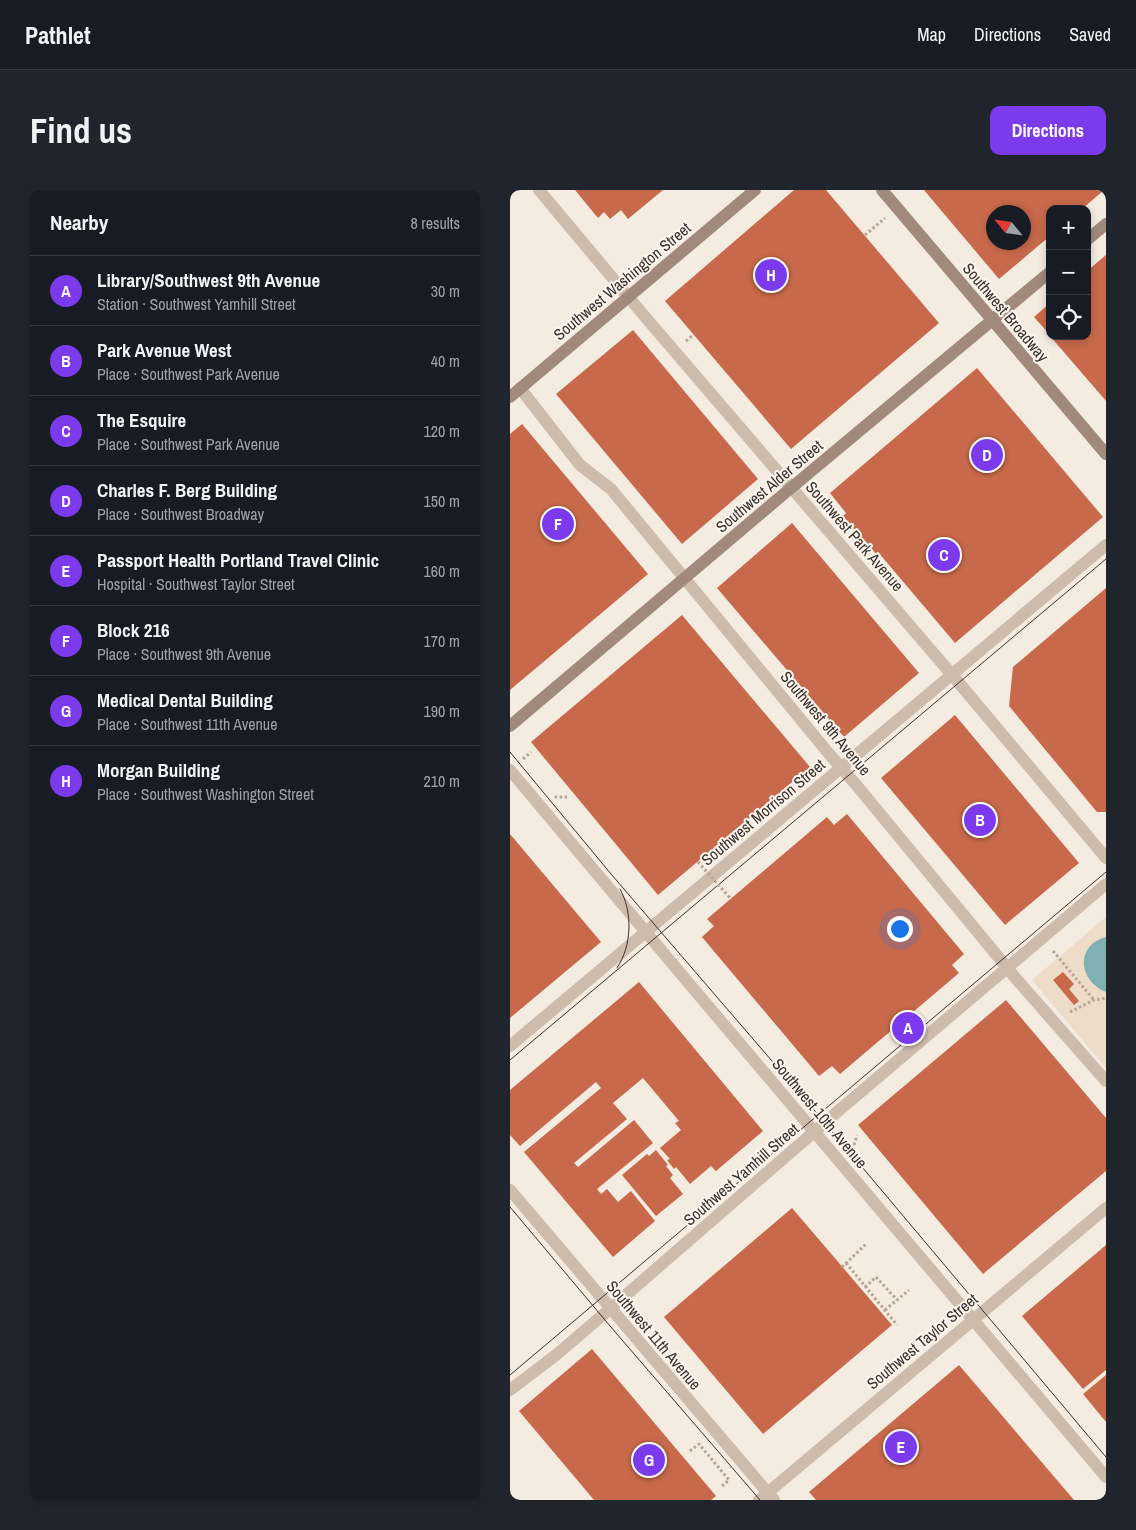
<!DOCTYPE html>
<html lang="en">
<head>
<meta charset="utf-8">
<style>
  :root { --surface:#171b24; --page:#20242c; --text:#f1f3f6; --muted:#9ea1a6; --line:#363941; --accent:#7c3aed }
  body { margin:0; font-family:"Archivo Narrow",sans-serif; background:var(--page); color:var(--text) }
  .controls { position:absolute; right:15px; top:15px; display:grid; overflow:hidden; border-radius:10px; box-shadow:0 2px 8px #0003 }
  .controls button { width:45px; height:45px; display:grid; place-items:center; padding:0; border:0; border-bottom:1px solid var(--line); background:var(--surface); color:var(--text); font:25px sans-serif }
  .compass { position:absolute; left:476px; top:15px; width:45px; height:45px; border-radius:50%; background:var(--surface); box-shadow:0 2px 8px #0003; rotate:299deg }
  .you { position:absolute; left:389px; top:738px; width:18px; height:18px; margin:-12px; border:4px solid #fff; border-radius:50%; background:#1a73e8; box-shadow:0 0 0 8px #1a73e833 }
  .badge { display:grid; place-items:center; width:32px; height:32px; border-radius:50%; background:var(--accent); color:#fff; font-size:16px; font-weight:700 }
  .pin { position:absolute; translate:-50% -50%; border:2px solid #fff; box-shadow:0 1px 5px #0006 }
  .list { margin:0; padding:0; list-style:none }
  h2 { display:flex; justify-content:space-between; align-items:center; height:65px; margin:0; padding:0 20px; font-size:21px }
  h2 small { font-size:16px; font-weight:400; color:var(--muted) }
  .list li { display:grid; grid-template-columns:32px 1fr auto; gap:15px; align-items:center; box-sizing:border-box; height:70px; padding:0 20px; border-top:1px solid var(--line) }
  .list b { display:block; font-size:19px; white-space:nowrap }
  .list p { margin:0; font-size:16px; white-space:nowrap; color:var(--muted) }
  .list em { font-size:16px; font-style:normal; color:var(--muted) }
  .icon { flex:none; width:28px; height:28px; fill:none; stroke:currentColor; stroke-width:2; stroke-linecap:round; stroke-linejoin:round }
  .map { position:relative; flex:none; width:596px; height:1310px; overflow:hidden; border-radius:10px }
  header { display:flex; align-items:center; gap:30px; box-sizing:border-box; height:70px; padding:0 25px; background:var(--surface); border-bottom:1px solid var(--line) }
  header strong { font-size:24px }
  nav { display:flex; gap:28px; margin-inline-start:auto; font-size:18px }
  .intro { display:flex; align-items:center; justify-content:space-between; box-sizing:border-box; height:120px; padding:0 30px }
  h1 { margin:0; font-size:35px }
  .button { padding:12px 22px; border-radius:10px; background:var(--accent); color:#fff; font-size:18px; font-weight:700 }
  main { display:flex; gap:30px; padding:0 30px }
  aside { flex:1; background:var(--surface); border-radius:10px; box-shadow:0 2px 8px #0003 }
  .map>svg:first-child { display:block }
  .plaza { fill:#ecdcc8 }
  .water { fill:#7fb0b2 }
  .building { fill:#c8694b; fill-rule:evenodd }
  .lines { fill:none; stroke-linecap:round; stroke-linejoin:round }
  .path { stroke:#b9a596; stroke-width:3; stroke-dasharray:2.5 2.5; stroke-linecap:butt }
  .minor { stroke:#cdbbac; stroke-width:12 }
  .tertiary { stroke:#cdbbac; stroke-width:12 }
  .secondary { stroke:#a18a7d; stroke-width:12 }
  .tram { stroke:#3b302b; stroke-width:1 }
  .path-bridge { stroke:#b9a596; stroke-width:3; stroke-dasharray:2.5 2.5; stroke-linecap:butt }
  .labels { text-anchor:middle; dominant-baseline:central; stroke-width:4; stroke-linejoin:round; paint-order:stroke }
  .street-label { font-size:16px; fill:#3b302b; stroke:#fbf5ee }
</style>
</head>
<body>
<header>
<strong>Pathlet</strong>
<nav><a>Map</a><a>Directions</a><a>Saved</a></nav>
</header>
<div class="intro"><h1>Find us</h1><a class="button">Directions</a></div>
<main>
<aside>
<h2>Nearby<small>8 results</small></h2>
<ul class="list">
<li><span class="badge">A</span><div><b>Library/Southwest 9th Avenue</b><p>Station · Southwest Yamhill Street</p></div><em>30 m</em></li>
<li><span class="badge">B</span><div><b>Park Avenue West</b><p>Place · Southwest Park Avenue</p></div><em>40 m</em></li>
<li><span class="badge">C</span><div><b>The Esquire</b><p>Place · Southwest Park Avenue</p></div><em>120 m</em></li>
<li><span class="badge">D</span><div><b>Charles F. Berg Building</b><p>Place · Southwest Broadway</p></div><em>150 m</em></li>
<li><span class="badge">E</span><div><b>Passport Health Portland Travel Clinic</b><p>Hospital · Southwest Taylor Street</p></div><em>160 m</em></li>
<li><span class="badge">F</span><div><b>Block 216</b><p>Place · Southwest 9th Avenue</p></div><em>170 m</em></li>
<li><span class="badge">G</span><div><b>Medical Dental Building</b><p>Place · Southwest 11th Avenue</p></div><em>190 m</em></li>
<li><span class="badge">H</span><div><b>Morgan Building</b><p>Place · Southwest Washington Street</p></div><em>210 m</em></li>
</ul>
</aside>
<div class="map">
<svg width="596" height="1310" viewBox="0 0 596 1310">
  <rect width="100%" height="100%" fill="#f4ebe1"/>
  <polygon class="plaza" points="596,727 596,878 522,790"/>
  <path class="water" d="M596,747v55c-28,-11 -31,-47 0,-55z"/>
  <g class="building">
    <polygon points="65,0 153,0 118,29 111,20 100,29 94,22 88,28"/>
    <polygon points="284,0 316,0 429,133 281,259 155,111"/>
    <path d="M414,0h180l-22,19h-32v27l-51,43zM483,22h31v30h-31z"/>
    <polygon points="596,65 596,211 540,146 577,146 577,81"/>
    <polygon points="540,113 540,145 524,127"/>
    <polygon points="123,140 248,289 172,354 46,204"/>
    <polygon points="467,178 593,327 445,453 368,362 366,364 333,326 336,323 320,303"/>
    <polygon points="12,234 138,384 0,500 0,244"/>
    <polygon points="282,333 409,483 334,547 207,398"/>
    <polygon points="596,398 596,622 587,622 499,516 503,477"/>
    <polygon points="172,425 300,577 148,705 21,552"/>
    <polygon points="445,525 569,673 495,735 371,588"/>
    <polygon points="337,624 454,764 442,775 449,783 330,884 322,876 309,886 192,747 204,736 197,729 317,627 324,635"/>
    <polygon points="0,644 91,752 0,828"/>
    <polygon points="553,782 564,794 559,799 569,811 564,815 543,790"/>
    <polygon points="129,792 253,941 206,981 201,976 180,994 166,977 164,979 157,970 160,969 150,958 171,940 165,933 169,931 133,888 103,913 117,929 64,973 68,977 124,930 143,953 87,999 91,1004 97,999 108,1012 121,1001 145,1031 103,1067 14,962 91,898 86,892 10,956 0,945 0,900"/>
    <polygon points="496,810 596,928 596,981 473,1084 348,935"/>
    <polygon points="146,960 158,975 156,976 163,985 160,988 173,1004 146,1026 112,985 137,964 139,966"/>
    <polygon points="282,1018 382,1135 253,1244 154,1127"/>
    <polygon points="596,1055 596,1180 573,1199 512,1126"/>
    <polygon points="82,1159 206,1306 201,1310 84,1310 9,1221"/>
    <polygon points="449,1175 564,1310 306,1310 299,1302"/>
    <polygon points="596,1185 596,1232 573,1204"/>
  </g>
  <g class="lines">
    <g class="path">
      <polyline points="355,45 375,28"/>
      <polyline points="176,151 183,145"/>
      <polyline points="13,569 21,562"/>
      <polyline points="45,606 46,607 59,607"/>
      <polyline points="543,761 584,810"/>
      <polyline points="560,822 584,810 596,808"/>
      <polyline points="344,955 347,945"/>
      <polyline points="336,1073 387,1135"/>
      <polyline points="332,1077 357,1053"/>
      <polyline points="355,1097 366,1087 387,1110"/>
      <polyline points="375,1120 399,1100"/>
      <polyline points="180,1261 189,1254 219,1290 211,1297"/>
    </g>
    <g class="minor">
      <polyline points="29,0 131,122 449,493 596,668"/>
      <polyline points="10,198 70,275 101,299 320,565 348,597 508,791 596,891"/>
      <polyline points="0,856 596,355"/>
      <polyline points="0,1200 46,1165 101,1118 327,922 596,694"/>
    </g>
    <g class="tertiary">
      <path d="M0,580c197,237 398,470 596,707"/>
      <polyline points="0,1000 264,1310"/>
      <polyline points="249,1310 596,1018"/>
    </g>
    <g class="secondary">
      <polyline points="372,0 596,264"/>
      <polyline points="577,50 596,34"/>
      <polyline points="0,207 245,0"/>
      <polyline points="0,536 269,308 540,82"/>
    </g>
    <g class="tram">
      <polyline points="0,562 101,684 299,914 596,1267"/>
      <path d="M107,778c15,-22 16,-56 3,-79"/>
      <polyline points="0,870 596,369"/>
      <polyline points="0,1017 100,1136 250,1310"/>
      <polyline points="0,1185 596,682"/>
    </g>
    <polyline class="path-bridge" points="188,672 221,709"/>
  </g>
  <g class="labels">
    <g class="street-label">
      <text transform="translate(112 91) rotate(-40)">Southwest Washington Street</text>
      <text transform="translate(496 122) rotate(50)">Southwest Broadway</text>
      <text transform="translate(259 296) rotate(-40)">Southwest Alder Street</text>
      <text transform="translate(345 346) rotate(49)">Southwest Park Avenue</text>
      <text transform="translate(316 533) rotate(50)">Southwest 9th Avenue</text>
      <text transform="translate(253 622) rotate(-40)">Southwest Morrison Street</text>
      <text transform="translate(310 923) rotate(50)">Southwest 10th Avenue</text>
      <text transform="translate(231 984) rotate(-41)">Southwest Yamhill Street</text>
      <text transform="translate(144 1145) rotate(50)">Southwest 11th Avenue</text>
      <text transform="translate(412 1151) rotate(-40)">Southwest Taylor Street</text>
    </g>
  </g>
</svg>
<div class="controls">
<button>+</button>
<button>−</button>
<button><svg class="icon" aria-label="locate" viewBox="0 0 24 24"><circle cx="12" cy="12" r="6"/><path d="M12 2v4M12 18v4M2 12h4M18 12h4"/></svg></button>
</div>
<svg class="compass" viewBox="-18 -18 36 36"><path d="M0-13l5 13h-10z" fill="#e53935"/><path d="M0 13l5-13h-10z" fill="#9ea1a6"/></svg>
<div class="you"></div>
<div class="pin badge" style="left:398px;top:838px">A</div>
<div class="pin badge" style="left:470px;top:630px">B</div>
<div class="pin badge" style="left:434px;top:365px">C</div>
<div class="pin badge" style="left:477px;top:265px">D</div>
<div class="pin badge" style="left:391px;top:1257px">E</div>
<div class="pin badge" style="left:48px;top:334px">F</div>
<div class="pin badge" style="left:139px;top:1270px">G</div>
<div class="pin badge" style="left:261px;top:85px">H</div>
</div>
</main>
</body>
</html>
